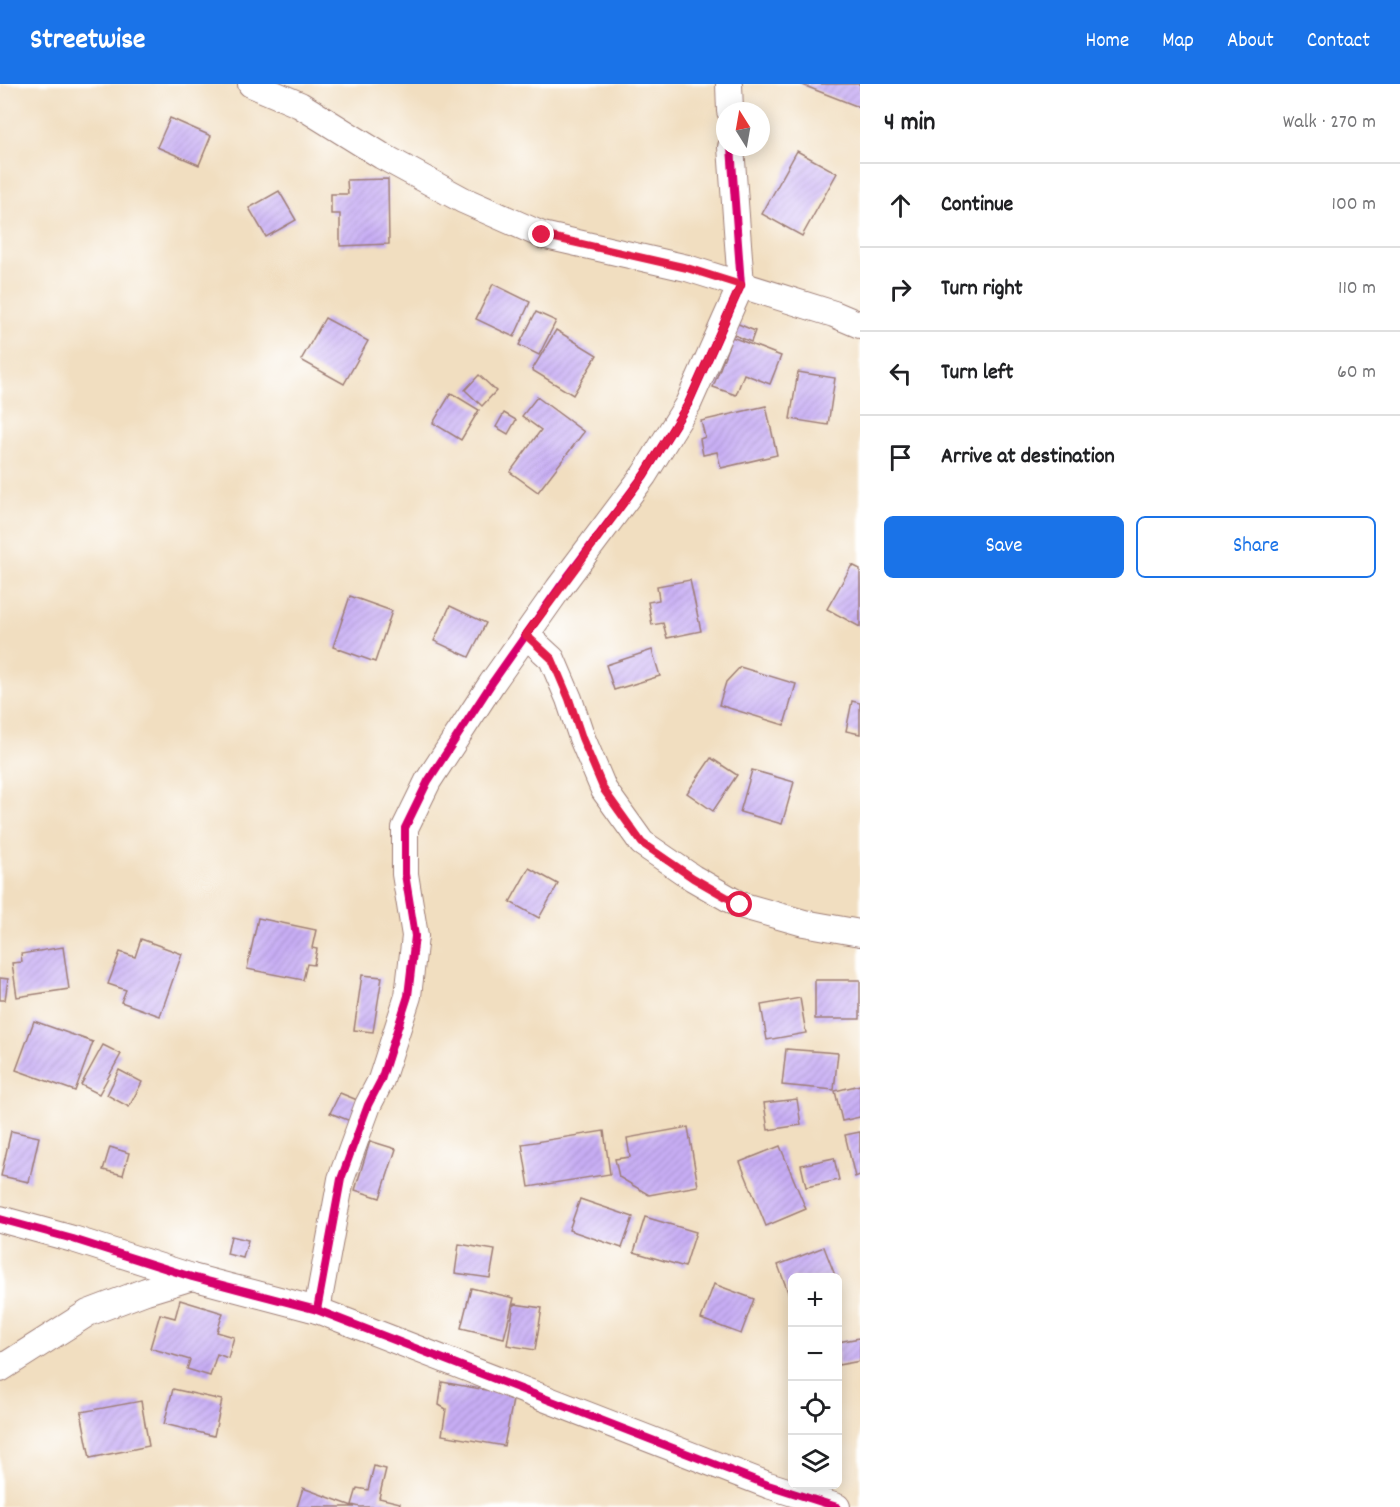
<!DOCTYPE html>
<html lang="en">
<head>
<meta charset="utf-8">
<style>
  :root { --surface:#fff; --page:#f6f6f6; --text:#202124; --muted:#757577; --line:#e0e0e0; --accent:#1a73e8 }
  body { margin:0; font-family:Dekko,sans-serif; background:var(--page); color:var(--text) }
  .controls { position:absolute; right:18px; bottom:18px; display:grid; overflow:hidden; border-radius:9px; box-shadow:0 3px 15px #0003 }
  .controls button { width:54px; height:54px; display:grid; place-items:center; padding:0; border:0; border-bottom:2px solid var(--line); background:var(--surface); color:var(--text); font:30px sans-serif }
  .compass { position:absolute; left:716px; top:18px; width:54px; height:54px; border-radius:50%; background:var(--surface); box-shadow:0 3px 15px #0003; rotate:349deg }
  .stop { position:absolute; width:18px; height:18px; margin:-14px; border:4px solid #e11d48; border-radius:50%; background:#fff }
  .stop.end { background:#e11d48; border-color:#fff; box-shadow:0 2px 6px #0008 }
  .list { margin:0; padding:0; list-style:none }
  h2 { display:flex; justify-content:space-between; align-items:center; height:78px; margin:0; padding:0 24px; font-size:26px }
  h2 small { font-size:20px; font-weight:400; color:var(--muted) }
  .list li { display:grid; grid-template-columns:39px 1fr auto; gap:18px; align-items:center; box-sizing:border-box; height:84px; padding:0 24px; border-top:2px solid var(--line) }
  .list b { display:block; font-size:22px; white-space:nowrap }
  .list em { font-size:20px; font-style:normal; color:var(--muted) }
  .actions { display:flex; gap:12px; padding:18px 24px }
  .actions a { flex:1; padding:14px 0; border:2px solid var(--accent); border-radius:9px; text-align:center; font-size:21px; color:var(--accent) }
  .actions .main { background:var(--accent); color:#fff }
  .icon { flex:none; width:33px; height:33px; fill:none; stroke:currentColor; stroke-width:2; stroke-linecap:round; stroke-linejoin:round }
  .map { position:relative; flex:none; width:860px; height:1423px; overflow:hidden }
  header { display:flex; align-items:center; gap:36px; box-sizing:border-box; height:84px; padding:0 30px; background:var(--accent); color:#fff }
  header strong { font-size:28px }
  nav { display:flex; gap:33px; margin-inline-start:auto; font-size:21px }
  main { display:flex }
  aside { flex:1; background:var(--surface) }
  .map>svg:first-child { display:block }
  .building { fill:url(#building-hatch) }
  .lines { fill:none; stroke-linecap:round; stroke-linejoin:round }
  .minor-casing { stroke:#9e7e76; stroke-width:28 }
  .minor { stroke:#fff; stroke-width:26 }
  .cycleway-casing { stroke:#fff; stroke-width:11 }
  .cycleway { stroke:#d6006c; stroke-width:8 }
  .route { stroke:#e11d48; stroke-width:8 }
</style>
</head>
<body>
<header>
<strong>Streetwise</strong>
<nav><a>Home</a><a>Map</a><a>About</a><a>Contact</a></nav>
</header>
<main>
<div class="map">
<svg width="860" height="1423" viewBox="0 0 860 1423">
  <defs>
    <pattern id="building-hatch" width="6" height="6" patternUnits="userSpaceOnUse" patternTransform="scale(1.5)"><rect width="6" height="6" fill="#c7adf4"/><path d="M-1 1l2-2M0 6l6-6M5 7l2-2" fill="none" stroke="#ac94d1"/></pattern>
  </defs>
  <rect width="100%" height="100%" fill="#fff"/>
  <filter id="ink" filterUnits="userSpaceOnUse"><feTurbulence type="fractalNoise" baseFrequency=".0167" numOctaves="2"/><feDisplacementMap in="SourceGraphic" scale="12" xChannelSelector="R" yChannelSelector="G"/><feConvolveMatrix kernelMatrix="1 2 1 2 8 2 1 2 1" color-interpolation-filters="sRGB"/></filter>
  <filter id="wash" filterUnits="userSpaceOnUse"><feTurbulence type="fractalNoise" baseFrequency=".008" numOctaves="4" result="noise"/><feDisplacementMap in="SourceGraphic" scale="24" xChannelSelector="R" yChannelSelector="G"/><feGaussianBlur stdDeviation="1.35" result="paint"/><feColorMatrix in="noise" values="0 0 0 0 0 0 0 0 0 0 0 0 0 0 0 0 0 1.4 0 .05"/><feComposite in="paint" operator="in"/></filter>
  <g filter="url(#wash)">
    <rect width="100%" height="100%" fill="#f1dec0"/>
    <g id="blocks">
      <g class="building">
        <polygon points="800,0 860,0 860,20 859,23"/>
        <polygon points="170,34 211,52 199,81 157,63"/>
        <polygon points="797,67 837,89 802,152 762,130"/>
        <polygon points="388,95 389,160 340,162 340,130 331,130 331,110 348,110 347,96"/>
        <polygon points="279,107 296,136 266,153 249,124"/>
        <polygon points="493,200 530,218 514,253 476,235"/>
        <polygon points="536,228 556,237 539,271 519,261"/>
        <polygon points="325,234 368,257 344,300 301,276"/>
        <polygon points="736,239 755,247 751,258 732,250"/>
        <polygon points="556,246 597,271 573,311 532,286"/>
        <polygon points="732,253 781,272 770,300 744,290 736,311 713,303"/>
        <polygon points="798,288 835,294 828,341 790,335"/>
        <polygon points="479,291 496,307 482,322 465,306"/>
        <polygon points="451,309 479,326 461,356 433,339"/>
        <polygon points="537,313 584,348 538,408 510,388 541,346 522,332"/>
        <polygon points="766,322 777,371 721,384 717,368 703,371 700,355 705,353 701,337"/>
        <polygon points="504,329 516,336 508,350 496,343"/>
        <polygon points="852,481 860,485 860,543 827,525"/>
        <polygon points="690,496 701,547 667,554 663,539 652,541 648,518 659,516 657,502"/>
        <polygon points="350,512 392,527 375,578 333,563"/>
        <polygon points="450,522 486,539 469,573 434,557"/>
        <polygon points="652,566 660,592 614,606 606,581"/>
        <polygon points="740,583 796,600 784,641 719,621 726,598"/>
        <polygon points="852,617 860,619 860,650 846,647"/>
        <polygon points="711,674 737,691 713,727 687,709"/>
        <polygon points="752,686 794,698 782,740 740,728"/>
        <polygon points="529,784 558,800 539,834 510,818"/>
        <polygon points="258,834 316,846 312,864 317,865 314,881 307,880 303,896 247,885"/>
        <polygon points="141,855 182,870 160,932 121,918 126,906 108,900 120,868 135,873"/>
        <polygon points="63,863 69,905 17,913 12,879 22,878 21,870"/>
        <polygon points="362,891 382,893 373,948 354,946"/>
        <polygon points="0,894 8,895 5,916 0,916"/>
        <rect x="815" y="896" width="45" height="39"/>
        <polygon points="800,914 806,949 767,956 761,921"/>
        <polygon points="34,937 93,958 75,1007 16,986"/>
        <polygon points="103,961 121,970 99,1010 81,1001"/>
        <polygon points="786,965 838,969 834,1006 782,1001"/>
        <polygon points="119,986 142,998 129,1023 107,1011"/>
        <polygon points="860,1001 860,1033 842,1037 835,1007"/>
        <polygon points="340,1009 362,1018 353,1038 330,1029"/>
        <polygon points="797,1015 801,1041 768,1046 764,1019"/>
        <polygon points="688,1043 698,1102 649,1111 619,1093 615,1075 630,1073 627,1054"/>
        <polygon points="11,1047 39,1053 29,1098 1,1092"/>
        <polygon points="604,1047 610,1090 529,1103 522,1060"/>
        <polygon points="860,1048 860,1091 855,1093 845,1051"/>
        <polygon points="370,1057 396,1065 380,1114 355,1106"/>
        <polygon points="780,1062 806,1125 766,1142 740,1078"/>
        <polygon points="110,1063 129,1069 123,1091 103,1086"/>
        <polygon points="834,1074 839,1096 806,1103 801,1081"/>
        <polygon points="580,1115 633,1133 622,1164 569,1146"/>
        <polygon points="645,1133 696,1148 685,1183 634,1168"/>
        <polygon points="231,1152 248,1156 243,1174 227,1170"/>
        <polygon points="459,1160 495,1166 490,1194 455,1189"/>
        <polygon points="824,1163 836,1194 792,1194 792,1219 778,1181"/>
        <polygon points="714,1200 754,1215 741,1250 701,1235"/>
        <polygon points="471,1204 514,1214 504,1254 461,1244"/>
        <polygon points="180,1216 223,1229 217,1248 234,1253 228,1274 217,1270 210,1292 187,1285 190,1276 150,1264 160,1230 175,1234"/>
        <polygon points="514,1220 542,1224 535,1266 507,1261"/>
        <polygon points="860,1254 860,1277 838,1281 838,1258"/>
        <polygon points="442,1298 514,1311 504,1362 442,1351 446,1325 439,1321"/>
        <polygon points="173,1305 222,1316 214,1352 164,1340"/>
        <polygon points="141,1317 149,1362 90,1374 81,1328"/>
        <polygon points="374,1382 386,1385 379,1414 400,1419 399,1423 360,1423 352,1421 357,1404 368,1406"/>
        <polygon points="303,1404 355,1423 297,1423"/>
      </g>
    </g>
  </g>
  <g filter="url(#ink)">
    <use href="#blocks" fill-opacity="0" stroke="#9e7e76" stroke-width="1.5"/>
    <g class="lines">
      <g class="minor-casing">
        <g id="minor">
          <polyline points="251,0 300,21 382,72 463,116 542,151 687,184 834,230 860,241"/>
          <polyline points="729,0 730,27"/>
          <polyline points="526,551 552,575 569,615 582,654 604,706 642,759 693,794 740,821 804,839 860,849"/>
          <polyline points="0,1135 73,1155 192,1193 317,1226 768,1401 837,1423"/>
          <polyline points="317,1226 341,1095 368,1021 381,996 408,912 415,852 405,790 405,744 428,697 492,599 559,504 644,391 688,320 741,201 731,63"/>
          <polyline points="0,1285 88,1229 146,1207 192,1193"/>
        </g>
      </g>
      <use href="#minor" class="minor"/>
      <g class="cycleway-casing">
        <g id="cycleway">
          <polyline points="0,1135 73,1155 192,1193 317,1226 768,1401 837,1423"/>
          <polyline points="317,1226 341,1095 368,1021 381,996 408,912 415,852 405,790 405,744 428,697 492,599 559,504 644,391 688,320 741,201 731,63"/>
        </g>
      </g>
      <use href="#cycleway" class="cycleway"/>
    </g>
  </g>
  <g class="lines" filter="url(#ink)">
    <polyline class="route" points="542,151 687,184 741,201 688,320 644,391 526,551 552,575 569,615 582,654 604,706 642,759 693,794 740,821"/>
  </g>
</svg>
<div class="controls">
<button>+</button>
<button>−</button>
<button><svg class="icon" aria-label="locate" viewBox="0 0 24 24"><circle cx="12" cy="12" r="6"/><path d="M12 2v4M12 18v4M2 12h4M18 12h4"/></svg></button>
<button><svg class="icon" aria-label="layers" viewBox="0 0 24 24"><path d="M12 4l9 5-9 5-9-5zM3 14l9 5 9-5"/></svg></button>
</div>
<svg class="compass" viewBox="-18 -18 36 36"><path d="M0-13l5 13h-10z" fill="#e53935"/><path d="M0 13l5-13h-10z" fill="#757577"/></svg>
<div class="stop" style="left:740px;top:821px"></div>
<div class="stop end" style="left:542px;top:151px"></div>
</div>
<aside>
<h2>4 min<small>Walk · 270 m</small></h2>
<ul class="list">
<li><svg class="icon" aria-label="ahead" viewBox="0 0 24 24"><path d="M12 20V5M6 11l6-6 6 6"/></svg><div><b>Continue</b></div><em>100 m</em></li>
<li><svg class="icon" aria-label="right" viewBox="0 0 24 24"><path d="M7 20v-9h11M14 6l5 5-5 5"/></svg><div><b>Turn right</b></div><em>110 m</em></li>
<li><svg class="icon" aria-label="left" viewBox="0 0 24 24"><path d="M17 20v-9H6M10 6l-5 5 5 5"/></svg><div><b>Turn left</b></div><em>60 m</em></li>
<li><svg class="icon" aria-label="arrive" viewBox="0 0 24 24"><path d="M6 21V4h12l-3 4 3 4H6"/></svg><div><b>Arrive at destination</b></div></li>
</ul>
<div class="actions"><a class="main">Save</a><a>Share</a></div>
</aside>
</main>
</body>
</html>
